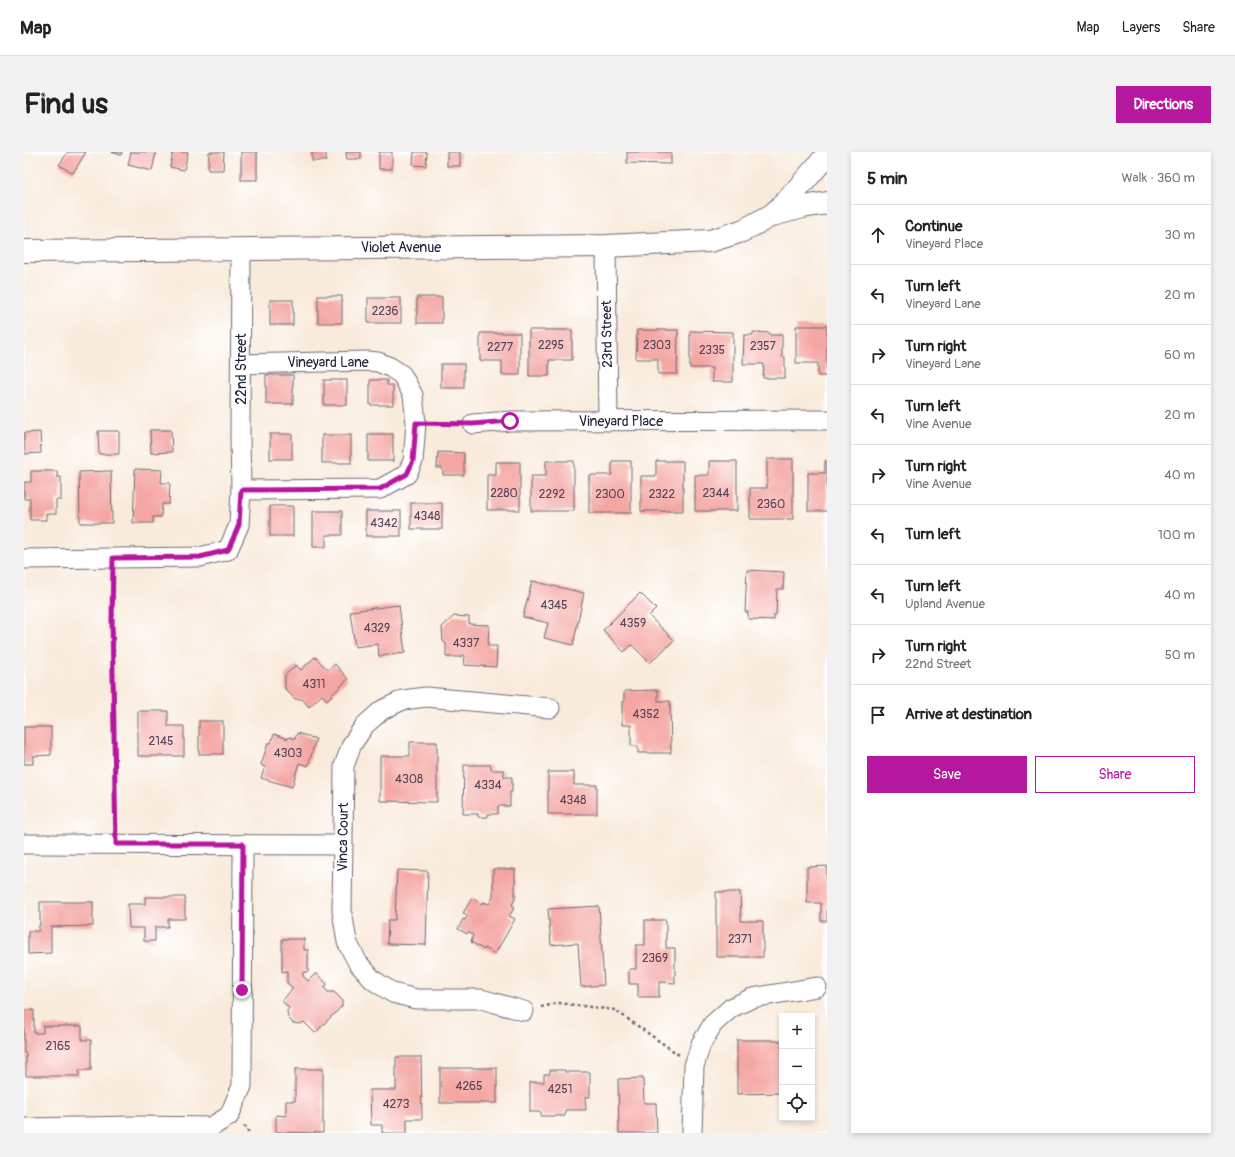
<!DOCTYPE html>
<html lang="en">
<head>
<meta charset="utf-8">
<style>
  :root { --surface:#fff; --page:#f2f2f2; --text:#222; --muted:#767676; --line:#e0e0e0; --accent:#b5179e }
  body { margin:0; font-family:Pangolin,sans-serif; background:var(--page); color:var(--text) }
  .controls { position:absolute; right:12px; bottom:12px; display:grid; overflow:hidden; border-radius:0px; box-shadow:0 2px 6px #0003 }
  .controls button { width:36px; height:36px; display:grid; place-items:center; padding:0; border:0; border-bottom:1px solid var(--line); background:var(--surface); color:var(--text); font:20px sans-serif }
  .stop { position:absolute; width:12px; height:12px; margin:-9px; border:3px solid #b5179e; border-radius:50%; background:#fff }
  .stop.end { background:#b5179e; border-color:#fff; box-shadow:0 1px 4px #0008 }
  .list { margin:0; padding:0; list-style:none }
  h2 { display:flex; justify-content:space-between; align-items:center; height:52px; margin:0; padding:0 16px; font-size:17px }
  h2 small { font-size:13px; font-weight:400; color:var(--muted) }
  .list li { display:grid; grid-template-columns:26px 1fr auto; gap:12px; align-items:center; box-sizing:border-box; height:60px; padding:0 16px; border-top:1px solid var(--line) }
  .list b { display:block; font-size:15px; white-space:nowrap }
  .list p { margin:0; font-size:13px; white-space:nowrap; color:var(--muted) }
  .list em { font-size:13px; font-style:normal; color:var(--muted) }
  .actions { display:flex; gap:8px; padding:12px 16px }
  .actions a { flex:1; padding:9px 0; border:1px solid var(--accent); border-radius:0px; text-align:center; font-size:14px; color:var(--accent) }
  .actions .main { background:var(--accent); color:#fff }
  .icon { flex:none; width:22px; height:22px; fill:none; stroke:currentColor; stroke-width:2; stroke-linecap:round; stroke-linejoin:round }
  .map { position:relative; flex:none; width:803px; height:981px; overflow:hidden; border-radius:0px }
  header { display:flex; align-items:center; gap:24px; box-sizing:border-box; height:56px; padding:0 20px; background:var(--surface); border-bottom:1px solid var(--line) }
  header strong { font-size:19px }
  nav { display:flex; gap:22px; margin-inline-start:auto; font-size:14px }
  .intro { display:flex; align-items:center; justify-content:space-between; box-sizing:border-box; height:96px; padding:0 24px }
  h1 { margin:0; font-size:28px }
  .button { padding:10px 18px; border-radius:0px; background:var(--accent); color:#fff; font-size:14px; font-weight:700 }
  main { display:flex; gap:24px; padding:0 24px }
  aside { flex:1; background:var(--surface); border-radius:0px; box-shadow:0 2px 6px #0003 }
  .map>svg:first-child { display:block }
  .building { fill:#f4a6a2 }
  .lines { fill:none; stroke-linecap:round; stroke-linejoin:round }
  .minor-casing { stroke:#6d6873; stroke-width:21 }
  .tertiary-casing { stroke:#6d6873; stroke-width:24 }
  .trunk-casing { stroke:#6d6873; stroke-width:24 }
  .path { stroke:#6d6873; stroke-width:2.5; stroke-dasharray:3 3; stroke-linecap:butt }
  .minor { stroke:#fff; stroke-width:19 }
  .tertiary { stroke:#fff; stroke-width:22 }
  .trunk { stroke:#fff; stroke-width:22 }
  .route { stroke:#b5179e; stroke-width:5 }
  .labels { text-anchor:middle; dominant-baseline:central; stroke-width:3; stroke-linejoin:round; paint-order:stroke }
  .number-label { font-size:12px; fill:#564355 }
  .street-label { font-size:14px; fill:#22223b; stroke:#fff }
</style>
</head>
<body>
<header>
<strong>Map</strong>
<nav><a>Map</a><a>Layers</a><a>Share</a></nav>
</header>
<div class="intro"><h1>Find us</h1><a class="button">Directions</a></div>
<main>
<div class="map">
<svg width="803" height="981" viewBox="0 0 803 981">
  <rect width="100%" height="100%" fill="#fff"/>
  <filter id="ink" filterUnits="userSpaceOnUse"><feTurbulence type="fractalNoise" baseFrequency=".025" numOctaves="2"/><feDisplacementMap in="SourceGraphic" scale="8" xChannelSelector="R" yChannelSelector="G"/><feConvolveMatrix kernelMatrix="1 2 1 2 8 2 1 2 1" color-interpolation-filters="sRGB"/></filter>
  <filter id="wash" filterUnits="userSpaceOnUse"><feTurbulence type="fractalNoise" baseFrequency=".012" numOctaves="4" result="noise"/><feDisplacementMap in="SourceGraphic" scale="16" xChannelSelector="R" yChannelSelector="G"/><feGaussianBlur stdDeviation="0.9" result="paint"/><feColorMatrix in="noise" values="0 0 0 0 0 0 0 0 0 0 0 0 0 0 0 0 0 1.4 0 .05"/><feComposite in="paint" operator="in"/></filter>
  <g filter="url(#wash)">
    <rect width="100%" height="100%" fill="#f9ebdc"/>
    <g id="blocks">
      <g class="building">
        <polygon points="44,0 62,0 49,21 35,13"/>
        <polygon points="87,0 98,0 97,3"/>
        <polygon points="107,0 132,0 128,19 104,13"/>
        <polygon points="149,0 164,0 160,18 146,15"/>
        <polygon points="185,0 200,0 199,18 184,18"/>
        <rect x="217" y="0" width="16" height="28"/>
        <rect x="288" y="0" width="14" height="9"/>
        <polygon points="322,0 337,0 337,7 323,7"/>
        <rect x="355" y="0" width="13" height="17"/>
        <polygon points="390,0 403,0 402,14 389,13"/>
        <rect x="423" y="0" width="13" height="14"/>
        <polygon points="603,0 647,0 647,12 603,11"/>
        <rect x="294" y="144" width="24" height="27"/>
        <rect x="393" y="145" width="25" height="26"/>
        <rect x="344" y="146" width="33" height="25"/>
        <rect x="246" y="148" width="23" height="25"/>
        <polygon points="772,174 803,174 803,224 794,224 794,211 772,211"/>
        <polygon points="505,178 548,178 548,208 525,208 525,224 505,224"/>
        <polygon points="613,178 654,178 653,222 634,222 634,207 612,207"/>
        <polygon points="666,179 709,180 709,230 688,230 688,216 666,216"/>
        <polygon points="729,180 746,181 746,183 758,183 758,205 761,205 761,226 739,226 740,212 719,212 720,183 729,183"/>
        <polygon points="456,181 496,181 496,223 478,223 478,209 456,209"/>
        <rect x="417" y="212" width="23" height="24"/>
        <rect x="242" y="223" width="27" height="29"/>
        <rect x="300" y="228" width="23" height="25"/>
        <polygon points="346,228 363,228 363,233 369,233 369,253 346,253"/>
        <polygon points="126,278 147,278 148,300 127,301"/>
        <polygon points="74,279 95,279 95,302 75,302"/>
        <polygon points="16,280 17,301 0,302 0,281"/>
        <rect x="246" y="282" width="22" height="25"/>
        <rect x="344" y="282" width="25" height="27"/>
        <rect x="298" y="283" width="29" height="28"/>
        <polygon points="414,300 440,301 440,323 419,323 419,316 413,316"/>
        <polygon points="743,307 769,307 769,367 726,367 726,336 743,336"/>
        <polygon points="522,309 550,309 550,359 507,359 507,324 522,324"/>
        <polygon points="588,309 607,309 607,361 565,361 565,323 588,323"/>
        <polygon points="632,309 659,309 659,359 617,359 617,324 632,324"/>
        <polygon points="685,309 713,309 713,359 671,359 671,323 685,323"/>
        <polygon points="801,309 803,309 803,359 784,359 784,321 801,321"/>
        <polygon points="472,310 496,310 496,358 463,358 463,323 472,323"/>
        <polygon points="111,317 138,318 137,331 146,331 145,352 138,352 137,365 129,365 129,371 109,371"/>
        <polygon points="7,319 33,319 33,325 37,325 37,348 32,348 32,362 22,362 22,368 6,368 6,347 0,347 0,330 7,330"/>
        <polygon points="87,319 88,371 56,371 55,320"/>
        <rect x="387" y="351" width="31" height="26"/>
        <rect x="246" y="354" width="23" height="30"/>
        <polygon points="289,359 318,359 318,383 302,383 302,395 289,395"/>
        <rect x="342" y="359" width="35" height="25"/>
        <polygon points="723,418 760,420 759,437 753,437 752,463 750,463 750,468 724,467 724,460 721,460"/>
        <polygon points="508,429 560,441 549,493 520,486 524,471 499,465"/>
        <polygon points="616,441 632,457 625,464 650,488 626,511 608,493 600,500 579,478"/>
        <polygon points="375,453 381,501 355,504 354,492 331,495 326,459"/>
        <polygon points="430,464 445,465 445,472 465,473 464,494 473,494 472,515 440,513 441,503 437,503 437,505 422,505 422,492 419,489 418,475"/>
        <polygon points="291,505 304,518 311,512 324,527 303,548 298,543 285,555 278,547 271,547 261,537 261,523 272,513 277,518"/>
        <polygon points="634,538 634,549 646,549 647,601 614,601 614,594 607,594 607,573 598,573 598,550 600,550 600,539"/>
        <polygon points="114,559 144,559 144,574 160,574 160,604 114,604"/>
        <rect x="175" y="569" width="24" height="33"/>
        <polygon points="0,575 27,575 27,603 9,604 9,612 0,612"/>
        <polygon points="273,581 292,587 284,614 275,611 268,635 237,626 241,615 237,613 244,591 247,591 250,582 264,587 265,585 271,587"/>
        <polygon points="386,590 413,590 413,650 356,649 356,604 386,604"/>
        <polygon points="440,613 467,613 467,618 480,618 480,625 488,625 488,640 486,640 486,654 474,654 474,662 464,662 464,665 454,665 454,662 439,662"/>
        <polygon points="524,620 550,620 550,633 573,633 573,662 524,662"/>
        <polygon points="803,714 803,769 797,769 797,751 783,751 783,715"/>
        <polygon points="469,717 491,717 491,747 488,753 491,755 485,764 491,767 471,802 461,796 460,798 447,790 449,783 444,780 443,782 434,777 439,767 441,768 444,763 439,761 448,746 458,752 459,750 465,752 469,745"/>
        <polygon points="373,718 404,719 402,793 363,792 364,768 371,768"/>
        <polygon points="692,740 716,740 717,769 739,769 739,805 692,805"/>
        <polygon points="121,745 161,745 161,767 144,767 144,775 131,775 131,789 120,789 120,776 105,776 104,752 121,752"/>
        <polygon points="16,750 69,750 69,774 27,775 27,801 4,802 4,779 15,779 15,773 16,773"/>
        <polygon points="575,754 580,833 557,835 554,791 527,793 524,757"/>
        <polygon points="621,768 642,768 642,796 651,796 651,831 635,830 635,845 614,845 614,832 605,832 605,817 612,817 612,793 621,793"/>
        <polygon points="258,787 280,787 280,798 284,798 284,820 279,820 279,824 284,829 292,821 303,832 300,836 304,840 310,840 318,848 318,854 291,881 280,870 276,872 269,871 264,866 263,859 265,856 258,849 269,836 263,831 263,819 258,820"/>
        <polygon points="0,858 10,858 10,881 19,881 19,874 58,874 58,888 67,888 67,918 55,918 55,924 2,924 2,901 0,901"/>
        <polygon points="713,888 749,888 749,889 758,889 758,941 713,942"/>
        <polygon points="372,905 397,905 398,967 383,967 383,981 358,981 358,973 347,973 346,938 372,938"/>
        <rect x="416" y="916" width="57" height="35"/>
        <polygon points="271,917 299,917 299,981 252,980 252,963 262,964 262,949 271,949"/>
        <polygon points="526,918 541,918 541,920 566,920 566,945 561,945 562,958 541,958 541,964 517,964 517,960 506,960 506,930 520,930 520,922 526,922"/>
        <polygon points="619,926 620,951 632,951 633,981 595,981 594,927"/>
      </g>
    </g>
  </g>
  <g filter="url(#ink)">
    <use href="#blocks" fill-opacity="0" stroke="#6d6873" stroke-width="1"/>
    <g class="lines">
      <g class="minor-casing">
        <g id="minor">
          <polyline points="582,94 584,269"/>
          <polyline points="217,212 343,209 354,210 366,215 378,223 389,243 392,271 390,297 389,309 383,322 356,337 217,338"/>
          <polyline points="449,272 486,269 803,268"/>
          <polyline points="0,407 176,405 204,398 215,373 217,338 216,285 217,97"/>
          <polyline points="0,692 319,693"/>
          <polyline points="500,859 457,847 392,847 369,841 349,828 334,811 323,790 318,759 320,614 328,592 341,573 358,558 379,548 402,545 526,556"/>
          <polyline points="0,976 112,974 187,975 205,964 218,934 219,692"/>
          <polyline points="668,981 670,914 677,892 689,872 707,856 728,846 793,835"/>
        </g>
      </g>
      <g class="tertiary-casing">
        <polyline id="tertiary" points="0,99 582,94 686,89 718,79 748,63 763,49 803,3"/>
      </g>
      <g class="trunk-casing">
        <polyline id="trunk" points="748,63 779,55 803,51"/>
      </g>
      <g class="path">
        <polyline points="410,271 431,272"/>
        <polyline points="89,425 89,469 91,673"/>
        <polyline points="517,855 535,851 591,858 655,903"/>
        <polyline points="220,974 224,977 224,981"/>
      </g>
      <use href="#minor" class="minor"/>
      <use href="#tertiary" class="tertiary"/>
      <use href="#trunk" class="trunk"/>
    </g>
  </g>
  <g class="lines" filter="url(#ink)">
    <polyline class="route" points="218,838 219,692 92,692 88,469 89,406 176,405 204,398 215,373 217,338 356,337 383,322 389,309 392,271 449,272 486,269"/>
  </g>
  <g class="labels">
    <g class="number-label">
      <text x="361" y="159">2236</text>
      <text x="527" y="193">2295</text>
      <text x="633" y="193">2303</text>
      <text x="739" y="194">2357</text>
      <text x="476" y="195">2277</text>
      <text x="688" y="198">2335</text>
      <text x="480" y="341">2280</text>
      <text x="692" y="341">2344</text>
      <text x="528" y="342">2292</text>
      <text x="586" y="342">2300</text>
      <text x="638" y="342">2322</text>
      <text x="747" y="352">2360</text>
      <text x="403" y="364">4348</text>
      <text x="360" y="371">4342</text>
      <text x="530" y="453">4345</text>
      <text x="609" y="471">4359</text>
      <text x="353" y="476">4329</text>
      <text x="442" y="491">4337</text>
      <text x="290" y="532">4311</text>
      <text x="622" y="562">4352</text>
      <text x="137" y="589">2145</text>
      <text x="264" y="601">4303</text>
      <text x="385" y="627">4308</text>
      <text x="464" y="633">4334</text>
      <text x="549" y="648">4348</text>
      <text x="716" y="787">2371</text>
      <text x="631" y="806">2369</text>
      <text x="34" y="894">2165</text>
      <text x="445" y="934">4265</text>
      <text x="536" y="937">4251</text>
      <text x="372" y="952">4273</text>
    </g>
    <g class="street-label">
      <text x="377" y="95">Violet Avenue</text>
      <text transform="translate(583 182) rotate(-91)">23rd Street</text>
      <text x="304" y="210">Vineyard Lane</text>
      <text transform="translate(217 217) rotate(-90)">22nd Street</text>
      <text x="597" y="269">Vineyard Place</text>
      <text transform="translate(319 685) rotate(-89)">Vinca Court</text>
    </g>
  </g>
</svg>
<div class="controls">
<button>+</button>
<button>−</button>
<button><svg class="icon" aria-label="locate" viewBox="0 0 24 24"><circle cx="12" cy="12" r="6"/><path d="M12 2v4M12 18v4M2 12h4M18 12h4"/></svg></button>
</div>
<div class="stop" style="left:486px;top:269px"></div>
<div class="stop end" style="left:218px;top:838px"></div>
</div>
<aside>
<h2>5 min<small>Walk · 360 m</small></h2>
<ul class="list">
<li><svg class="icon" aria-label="ahead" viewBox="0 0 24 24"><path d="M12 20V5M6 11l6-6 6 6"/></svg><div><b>Continue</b><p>Vineyard Place</p></div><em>30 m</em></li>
<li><svg class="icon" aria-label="left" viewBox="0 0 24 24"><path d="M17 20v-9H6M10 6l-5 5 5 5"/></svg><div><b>Turn left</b><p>Vineyard Lane</p></div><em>20 m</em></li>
<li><svg class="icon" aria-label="right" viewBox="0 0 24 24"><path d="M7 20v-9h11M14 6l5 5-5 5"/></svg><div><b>Turn right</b><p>Vineyard Lane</p></div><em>60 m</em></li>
<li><svg class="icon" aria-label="left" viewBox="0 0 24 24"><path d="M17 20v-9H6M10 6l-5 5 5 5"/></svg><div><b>Turn left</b><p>Vine Avenue</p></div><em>20 m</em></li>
<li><svg class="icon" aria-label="right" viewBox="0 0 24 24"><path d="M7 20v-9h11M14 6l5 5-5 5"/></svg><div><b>Turn right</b><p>Vine Avenue</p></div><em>40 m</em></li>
<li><svg class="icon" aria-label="left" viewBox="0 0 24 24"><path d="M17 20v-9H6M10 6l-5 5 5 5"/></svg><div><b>Turn left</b></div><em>100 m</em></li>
<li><svg class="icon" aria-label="left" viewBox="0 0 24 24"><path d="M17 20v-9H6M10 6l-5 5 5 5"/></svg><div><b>Turn left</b><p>Upland Avenue</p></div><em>40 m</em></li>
<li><svg class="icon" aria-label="right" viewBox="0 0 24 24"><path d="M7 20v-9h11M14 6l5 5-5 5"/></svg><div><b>Turn right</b><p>22nd Street</p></div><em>50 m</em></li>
<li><svg class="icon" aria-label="arrive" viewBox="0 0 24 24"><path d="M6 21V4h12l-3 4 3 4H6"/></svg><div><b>Arrive at destination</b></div></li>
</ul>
<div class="actions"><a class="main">Save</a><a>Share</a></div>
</aside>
</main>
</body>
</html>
